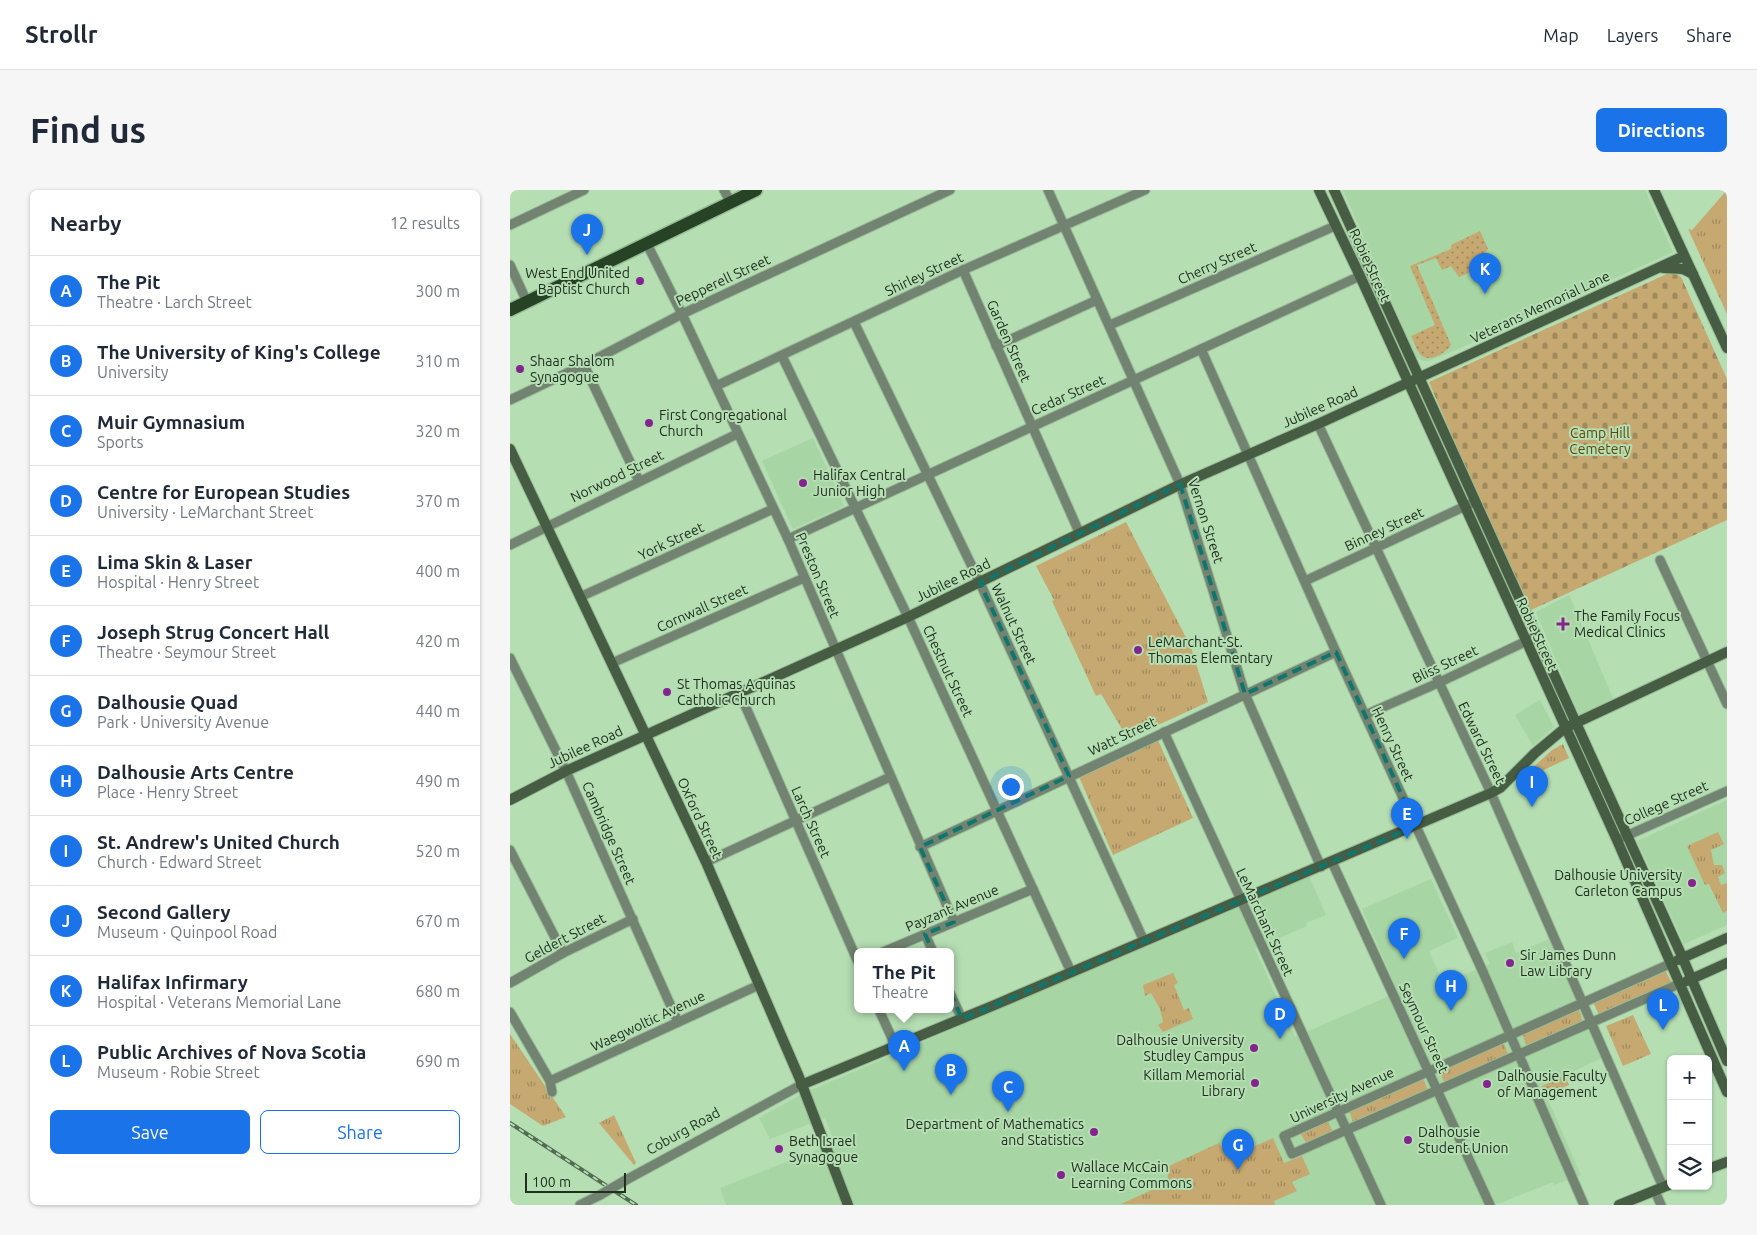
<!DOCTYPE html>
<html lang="en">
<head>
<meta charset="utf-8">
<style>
  :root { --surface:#fff; --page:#f6f6f7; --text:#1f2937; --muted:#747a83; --line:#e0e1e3; --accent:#1a73e8 }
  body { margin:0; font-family:Ubuntu,sans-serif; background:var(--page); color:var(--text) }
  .controls { position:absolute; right:15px; bottom:15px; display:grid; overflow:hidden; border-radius:8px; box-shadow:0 1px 4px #0004 }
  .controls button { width:45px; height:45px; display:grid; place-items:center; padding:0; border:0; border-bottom:1px solid var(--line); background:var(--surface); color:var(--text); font:25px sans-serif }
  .scale { position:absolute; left:15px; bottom:12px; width:101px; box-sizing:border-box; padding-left:5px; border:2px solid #20301f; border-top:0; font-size:14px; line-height:18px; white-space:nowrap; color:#20301f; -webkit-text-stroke:4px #b5deb3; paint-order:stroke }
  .you { position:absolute; left:500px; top:596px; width:18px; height:18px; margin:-12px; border:4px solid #fff; border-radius:50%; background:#1a73e8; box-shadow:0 0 0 8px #1a73e833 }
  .badge { display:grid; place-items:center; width:32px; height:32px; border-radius:50%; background:var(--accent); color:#fff; font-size:16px; font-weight:700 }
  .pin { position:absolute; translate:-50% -41px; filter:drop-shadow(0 1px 2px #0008) }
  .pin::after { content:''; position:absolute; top:26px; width:18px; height:15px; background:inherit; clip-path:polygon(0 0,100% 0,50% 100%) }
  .popup { position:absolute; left:344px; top:758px; width:100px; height:65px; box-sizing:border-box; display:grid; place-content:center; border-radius:8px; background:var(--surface); filter:drop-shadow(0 1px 4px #0005); font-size:16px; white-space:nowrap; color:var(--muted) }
  .popup b { font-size:19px; color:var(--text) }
  .popup::after { content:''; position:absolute; left:50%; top:100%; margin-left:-10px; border:10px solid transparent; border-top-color:var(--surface) }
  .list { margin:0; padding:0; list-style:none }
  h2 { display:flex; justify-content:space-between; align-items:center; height:65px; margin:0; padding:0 20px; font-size:21px }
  h2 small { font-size:16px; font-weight:400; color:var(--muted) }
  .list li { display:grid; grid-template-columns:32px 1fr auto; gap:15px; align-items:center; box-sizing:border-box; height:70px; padding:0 20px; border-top:1px solid var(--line) }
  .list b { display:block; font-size:19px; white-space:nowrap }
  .list p { margin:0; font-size:16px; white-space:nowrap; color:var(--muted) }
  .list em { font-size:16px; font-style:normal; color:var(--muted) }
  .actions { display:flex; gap:10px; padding:15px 20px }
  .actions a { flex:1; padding:11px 0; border:1px solid var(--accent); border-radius:8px; text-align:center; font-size:18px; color:var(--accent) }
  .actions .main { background:var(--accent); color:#fff }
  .icon { flex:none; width:28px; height:28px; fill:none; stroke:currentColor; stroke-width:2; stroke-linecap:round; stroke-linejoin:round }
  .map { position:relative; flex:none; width:1217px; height:1015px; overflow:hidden; border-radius:8px }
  header { display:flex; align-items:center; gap:30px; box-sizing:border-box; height:70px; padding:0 25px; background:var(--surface); border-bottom:1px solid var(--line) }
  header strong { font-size:24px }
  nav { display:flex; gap:28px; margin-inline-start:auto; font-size:18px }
  .intro { display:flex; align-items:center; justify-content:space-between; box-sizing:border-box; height:120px; padding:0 30px }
  h1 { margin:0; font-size:35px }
  .button { padding:12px 22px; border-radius:8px; background:var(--accent); color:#fff; font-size:18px; font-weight:700 }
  main { display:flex; gap:30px; padding:0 30px }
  aside { flex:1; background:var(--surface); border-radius:8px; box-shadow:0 1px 4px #0004 }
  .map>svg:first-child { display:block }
  .built { fill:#a7d5a4 }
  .grass { fill:url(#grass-tufts) }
  .cemetery { fill:url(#cemetery-stones) }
  .garden { fill:url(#garden-dots) }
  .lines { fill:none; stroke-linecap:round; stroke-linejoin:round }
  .street-casing { stroke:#97bb95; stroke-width:11 }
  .secondary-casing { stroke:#97bb95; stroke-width:12 }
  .primary-casing { stroke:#97bb95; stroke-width:15 }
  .street { stroke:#728371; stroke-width:9 }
  .secondary { stroke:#465d44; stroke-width:10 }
  .primary { stroke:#264325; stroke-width:12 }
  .rail-casing { stroke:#536c52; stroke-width:4 }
  .rail { stroke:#b5deb3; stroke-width:2; stroke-dasharray:5.5; stroke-linecap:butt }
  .street-bridge-casing { stroke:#97bb95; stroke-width:11; stroke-linecap:butt }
  .street-bridge { stroke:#728371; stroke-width:9 }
  .marked { fill:none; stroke:#0f766e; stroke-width:4; stroke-dasharray:10 6; stroke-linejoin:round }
  .poi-dot { fill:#84258f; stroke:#b5deb3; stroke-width:2 }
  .labels { text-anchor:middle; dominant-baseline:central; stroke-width:4; stroke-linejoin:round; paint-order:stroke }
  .street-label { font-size:14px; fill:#20301f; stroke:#b5deb3 }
  .poi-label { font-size:14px; fill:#20301f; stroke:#b5deb3; text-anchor:start }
  .park-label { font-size:14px; fill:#60480e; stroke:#b5deb3 }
</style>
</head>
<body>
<header>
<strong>Strollr</strong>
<nav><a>Map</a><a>Layers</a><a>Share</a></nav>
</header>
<div class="intro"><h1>Find us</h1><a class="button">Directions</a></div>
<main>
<aside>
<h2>Nearby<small>12 results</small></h2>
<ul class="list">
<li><span class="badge">A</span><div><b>The Pit</b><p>Theatre · Larch Street</p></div><em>300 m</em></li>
<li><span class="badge">B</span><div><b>The University of King's College</b><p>University</p></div><em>310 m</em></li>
<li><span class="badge">C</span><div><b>Muir Gymnasium</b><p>Sports</p></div><em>320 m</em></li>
<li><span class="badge">D</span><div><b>Centre for European Studies</b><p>University · LeMarchant Street</p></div><em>370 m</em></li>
<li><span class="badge">E</span><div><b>Lima Skin &amp; Laser</b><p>Hospital · Henry Street</p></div><em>400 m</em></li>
<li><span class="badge">F</span><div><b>Joseph Strug Concert Hall</b><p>Theatre · Seymour Street</p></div><em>420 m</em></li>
<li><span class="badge">G</span><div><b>Dalhousie Quad</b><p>Park · University Avenue</p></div><em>440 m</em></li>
<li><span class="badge">H</span><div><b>Dalhousie Arts Centre</b><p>Place · Henry Street</p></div><em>490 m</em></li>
<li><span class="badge">I</span><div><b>St. Andrew's United Church</b><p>Church · Edward Street</p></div><em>520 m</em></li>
<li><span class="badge">J</span><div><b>Second Gallery</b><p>Museum · Quinpool Road</p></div><em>670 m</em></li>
<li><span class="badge">K</span><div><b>Halifax Infirmary</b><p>Hospital · Veterans Memorial Lane</p></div><em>680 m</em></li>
<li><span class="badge">L</span><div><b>Public Archives of Nova Scotia</b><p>Museum · Robie Street</p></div><em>690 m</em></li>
</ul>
<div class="actions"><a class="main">Save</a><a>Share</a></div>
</aside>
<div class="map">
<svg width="1217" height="1015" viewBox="0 0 1217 1015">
  <defs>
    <pattern id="grass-tufts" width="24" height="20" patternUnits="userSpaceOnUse" patternTransform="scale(1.25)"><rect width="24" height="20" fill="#c6a971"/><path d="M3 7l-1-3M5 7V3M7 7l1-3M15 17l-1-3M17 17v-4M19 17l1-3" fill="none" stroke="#a08a5c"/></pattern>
    <pattern id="cemetery-stones" width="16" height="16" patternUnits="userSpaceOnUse" patternTransform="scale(1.25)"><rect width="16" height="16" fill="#c6a971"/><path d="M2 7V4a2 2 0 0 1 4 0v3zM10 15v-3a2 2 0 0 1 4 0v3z" fill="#a08a5c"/></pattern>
    <pattern id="garden-dots" width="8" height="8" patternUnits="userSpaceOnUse" patternTransform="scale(1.25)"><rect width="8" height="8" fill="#c6a971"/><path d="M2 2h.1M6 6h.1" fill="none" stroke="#a08a5c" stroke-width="1.8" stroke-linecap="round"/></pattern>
  </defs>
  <rect width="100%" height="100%" fill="#b5deb3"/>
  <g class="built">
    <polygon points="833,0 1135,0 1163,62 946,160 919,171 913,171 906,167"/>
    <polygon points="303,248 334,316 283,339 252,271"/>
    <polygon points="1059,405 1103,508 1069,525 1026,422"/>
    <polygon points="1030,510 1044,537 1023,556 1005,525"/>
    <polygon points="1217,610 1217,735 1174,754 1127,651"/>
    <polygon points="799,686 816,725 796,733 797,736 745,759 785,847 888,802 852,719 921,689 948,748 919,761 929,784 939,780 944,789 980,774 975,763 1002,752 1006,763 1039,749 1092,868 1032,896 1071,985 1044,995 1043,992 985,1015 216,1015 210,998 325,953 315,928 260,949 249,928 292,904"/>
  </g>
  <g class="grass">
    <polygon points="1217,0 1217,124 1178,39 1182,40"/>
    <polygon points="616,332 681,457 698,512 618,549 591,504 586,506 542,411 544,410 526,376"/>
    <polygon points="647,548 683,628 603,665 569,587"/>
    <polygon points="1053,554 1059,568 1017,588 1015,585 1042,560"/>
    <polygon points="1208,642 1214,654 1201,660 1204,675 1212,675 1215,683 1208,687 1211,695 1217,693 1217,721 1213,723 1199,694 1195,695 1177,656"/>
    <polygon points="1155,780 1162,793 1089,825 1083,812"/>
    <polygon points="663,783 668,793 664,795 674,820 679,818 683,829 653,842 648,835 653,832 650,819 641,803 635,806 633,795"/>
    <polygon points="1067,819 1071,824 1072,832 1016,855 1012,843"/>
    <polygon points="1123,825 1141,864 1113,876 1096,836"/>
    <polygon points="0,844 56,927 33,936 0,914"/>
    <polygon points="993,851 998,864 935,893 929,881"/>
    <polygon points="913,888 918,900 843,933 840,922"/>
    <polygon points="104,925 126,973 124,975 89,933"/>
    <polygon points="816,932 818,932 822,940 821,943 797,954 791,945 792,942"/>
    <polygon points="763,948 774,973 792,966 800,984 782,992 787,1001 764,1011 765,1015 611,1014 657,993 659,976 709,953 718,968"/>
  </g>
  <polygon class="cemetery" points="1159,83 1166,84 1171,87 1217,189 1217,330 1021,420 966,302 919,192"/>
  <g class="garden">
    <path d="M970,41l8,18 -2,2 2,6 -6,3 3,6 -26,11 -8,-11 -9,4 -6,-12 -19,7 34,80c-5,8 -23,19 -31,9 -4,-4 -6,-13 -9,-18l24,-11 -25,-59 41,-17v-4z"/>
    <polygon points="1055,885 1059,895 1036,905 1032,896"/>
  </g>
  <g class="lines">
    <g class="street-casing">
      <g id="street">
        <polyline points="214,0 221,13"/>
        <polyline points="538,0 670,294 735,504 811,677"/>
        <polyline points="0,35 74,0"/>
        <polyline points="137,54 172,124 278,349 444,732"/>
        <polyline points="0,75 17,112"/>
        <polyline points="453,80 569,342"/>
        <polyline points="344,132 470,393 634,751"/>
        <polyline points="600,135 825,36"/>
        <polyline points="486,156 587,110"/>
        <polyline points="691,159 826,462 973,782 1074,1015"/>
        <polyline points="272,166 398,427 561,782"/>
        <polyline points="74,175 129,291"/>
        <polyline points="206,196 453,80 635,0"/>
        <polyline points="0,210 74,175 172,124 440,0"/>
        <polyline points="808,234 981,603 1153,997"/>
        <polyline points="278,349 850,86"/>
        <polyline points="0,355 227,244"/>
        <polyline points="1150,370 1217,514"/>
        <polyline points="795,391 964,312"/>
        <polyline points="70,407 263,319"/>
        <polyline points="0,468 56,581 168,832"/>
        <polyline points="102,473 294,388"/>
        <polyline points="230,504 348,772"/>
        <polyline points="855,525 928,493 1023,448"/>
        <polyline points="654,542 871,1015"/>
        <polyline points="1107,650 1217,601"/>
        <polyline points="410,657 826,462"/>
        <polyline points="0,660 53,763"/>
        <polyline points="196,672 380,587"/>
        <polyline points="822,672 980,1015"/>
        <polyline points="415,744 423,762"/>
        <polyline points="373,762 523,699"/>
        <polyline points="1162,773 774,946 782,964 1171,793"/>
        <polyline points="0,793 53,763 123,729"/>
        <polyline points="440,803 452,829"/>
        <polyline points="369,820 386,857"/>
        <polyline points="0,822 40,891 42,902"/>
        <polyline points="40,891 249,795"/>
        <polyline points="116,990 291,895"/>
        <polyline points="1145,1001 1151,1015"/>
        <polyline points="70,1015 90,1005"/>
      </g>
    </g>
    <g class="secondary-casing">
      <g id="secondary">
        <polyline points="809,0 850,86 1107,650 1217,902"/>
        <polyline points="824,0 1170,762 1217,871"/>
        <polyline points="1144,0 1217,158"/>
        <polyline points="1153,78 1173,79 1183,84"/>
        <polyline points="0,259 196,672 289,887 338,1015"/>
        <polyline points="0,610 56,581 398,427 669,295 808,234 1174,66"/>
        <polyline points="1168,770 1217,748"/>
        <polyline points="1177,791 1217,773"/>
        <polyline points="291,895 487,814 981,603 990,598 1025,563 1055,538 1217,462"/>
        <polyline points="1198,979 1217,972"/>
        <polyline points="1109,1015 1161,994"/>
      </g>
    </g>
    <g class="primary-casing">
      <polyline id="primary" points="0,120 246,0"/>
    </g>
    <use href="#street" class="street"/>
    <use href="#secondary" class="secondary"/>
    <use href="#primary" class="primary"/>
    <g class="rail-casing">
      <polyline id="rail" points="0,933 126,1015"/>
    </g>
    <use href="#rail" class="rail"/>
    <g class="street-bridge-casing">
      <polyline id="street-bridge" points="90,1005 116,990"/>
    </g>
    <use href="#street-bridge" class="street-bridge"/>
  </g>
  <path class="marked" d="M670,294l65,210 91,-42 80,174 -454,193 -37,-85 29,-12 -34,-75 149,-71 -89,-193z"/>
  <g class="poi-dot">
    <circle cx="130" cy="91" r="5"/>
    <circle cx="10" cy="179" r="5"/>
    <circle cx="139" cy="233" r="5"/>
    <circle cx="293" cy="293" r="5"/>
    <path d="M1050.5 426.5h5v5h5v5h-5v5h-5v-5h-5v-5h5z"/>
    <circle cx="628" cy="460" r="5"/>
    <circle cx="157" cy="502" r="5"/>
    <circle cx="1182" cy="693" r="5"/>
    <circle cx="1000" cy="773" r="5"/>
    <circle cx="744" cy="858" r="5"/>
    <circle cx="745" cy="893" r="5"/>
    <circle cx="977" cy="894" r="5"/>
    <circle cx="584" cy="942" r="5"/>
    <circle cx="898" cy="950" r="5"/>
    <circle cx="269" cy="959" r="5"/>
    <circle cx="551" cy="985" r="5"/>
  </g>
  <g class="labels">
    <g class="street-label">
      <text transform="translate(707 73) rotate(-24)">Cherry Street</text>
      <text transform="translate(860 75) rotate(65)">Robie Street</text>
      <text transform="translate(414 84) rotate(-25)">Shirley Street</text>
      <text transform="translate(213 90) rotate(-25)">Pepperell Street</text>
      <text transform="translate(1030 117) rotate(-25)">Veterans Memorial Lane</text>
      <text transform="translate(499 151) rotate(66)">Garden Street</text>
      <text transform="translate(558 205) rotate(-24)">Cedar Street</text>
      <text transform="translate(810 217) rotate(-24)">Jubilee Road</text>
      <text transform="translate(107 286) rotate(-26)">Norwood Street</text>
      <text transform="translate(696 331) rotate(72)">Vernon Street</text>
      <text transform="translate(874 339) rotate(-25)">Binney Street</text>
      <text transform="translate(161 351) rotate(-25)">York Street</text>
      <text transform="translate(308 385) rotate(67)">Preston Street</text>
      <text transform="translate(443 390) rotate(-26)">Jubilee Road</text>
      <text transform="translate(192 418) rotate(-24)">Cornwall Street</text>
      <text transform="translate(504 434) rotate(65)">Walnut Street</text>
      <text transform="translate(1027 444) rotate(65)">Robie Street</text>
      <text transform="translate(935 474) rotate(-25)">Bliss Street</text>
      <text transform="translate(438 481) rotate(65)">Chestnut Street</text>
      <text transform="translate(612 546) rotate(-25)">Watt Street</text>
      <text transform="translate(972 553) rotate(64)">Edward Street</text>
      <text transform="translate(883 554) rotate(65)">Henry Street</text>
      <text transform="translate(75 557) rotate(-25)">Jubilee Road</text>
      <text transform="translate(1156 613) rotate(-24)">College Street</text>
      <text transform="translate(190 628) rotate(65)">Oxford Street</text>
      <text transform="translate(301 632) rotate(66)">Larch Street</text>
      <text transform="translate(99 643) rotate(66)">Cambridge Street</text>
      <text transform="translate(442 718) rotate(-23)">Payzant Avenue</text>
      <text transform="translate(755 732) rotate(65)">LeMarchant Street</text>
      <text transform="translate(55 748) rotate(-28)">Geldert Street</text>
      <text transform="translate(138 831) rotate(-25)">Waegwoltic Avenue</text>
      <text transform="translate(914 838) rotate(65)">Seymour Street</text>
      <text transform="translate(832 905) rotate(-25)">University Avenue</text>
      <text transform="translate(173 941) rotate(-29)">Coburg Road</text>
    </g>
    <g class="poi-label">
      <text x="120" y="83" text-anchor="end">West End United<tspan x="120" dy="16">Baptist Church</tspan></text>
      <text x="20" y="171">Shaar Shalom<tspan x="20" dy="16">Synagogue</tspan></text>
      <text x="149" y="225">First Congregational<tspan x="149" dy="16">Church</tspan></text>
      <text x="303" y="285">Halifax Central<tspan x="303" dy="16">Junior High</tspan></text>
      <text x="1064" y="426">The Family Focus<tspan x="1064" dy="16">Medical Clinics</tspan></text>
      <text x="638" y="452">LeMarchant-St.<tspan x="638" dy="16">Thomas Elementary</tspan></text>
      <text x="167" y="494">St Thomas Aquinas<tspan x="167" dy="16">Catholic Church</tspan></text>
      <text x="1172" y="685" text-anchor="end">Dalhousie University<tspan x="1172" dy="16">Carleton Campus</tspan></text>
      <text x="1010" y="765">Sir James Dunn<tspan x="1010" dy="16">Law Library</tspan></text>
      <text x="734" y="850" text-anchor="end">Dalhousie University<tspan x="734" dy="16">Studley Campus</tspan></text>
      <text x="735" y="885" text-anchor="end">Killam Memorial<tspan x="735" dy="16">Library</tspan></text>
      <text x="987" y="886">Dalhousie Faculty<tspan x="987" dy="16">of Management</tspan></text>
      <text x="574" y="934" text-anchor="end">Department of Mathematics<tspan x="574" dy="16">and Statistics</tspan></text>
      <text x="908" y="942">Dalhousie<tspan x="908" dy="16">Student Union</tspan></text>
      <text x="279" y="951">Beth Israel<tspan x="279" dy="16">Synagogue</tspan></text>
      <text x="561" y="977">Wallace McCain<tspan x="561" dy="16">Learning Commons</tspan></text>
    </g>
    <g class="park-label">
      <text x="1090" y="243">Camp Hill<tspan x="1090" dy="16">Cemetery</tspan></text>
    </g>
  </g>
</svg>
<div class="controls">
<button>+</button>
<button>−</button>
<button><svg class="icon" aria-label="layers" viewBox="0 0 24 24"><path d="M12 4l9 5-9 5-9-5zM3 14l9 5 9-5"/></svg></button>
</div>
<div class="scale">100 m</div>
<div class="you"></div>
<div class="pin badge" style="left:394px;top:881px">A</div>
<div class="popup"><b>The Pit</b>Theatre</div>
<div class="pin badge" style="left:441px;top:905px">B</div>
<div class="pin badge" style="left:498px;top:922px">C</div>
<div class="pin badge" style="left:770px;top:849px">D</div>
<div class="pin badge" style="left:897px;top:649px">E</div>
<div class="pin badge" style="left:894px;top:769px">F</div>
<div class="pin badge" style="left:728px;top:980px">G</div>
<div class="pin badge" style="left:941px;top:821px">H</div>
<div class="pin badge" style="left:1022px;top:617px">I</div>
<div class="pin badge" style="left:77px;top:65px">J</div>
<div class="pin badge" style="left:975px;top:104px">K</div>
<div class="pin badge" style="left:1153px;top:840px">L</div>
</div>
</main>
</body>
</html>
